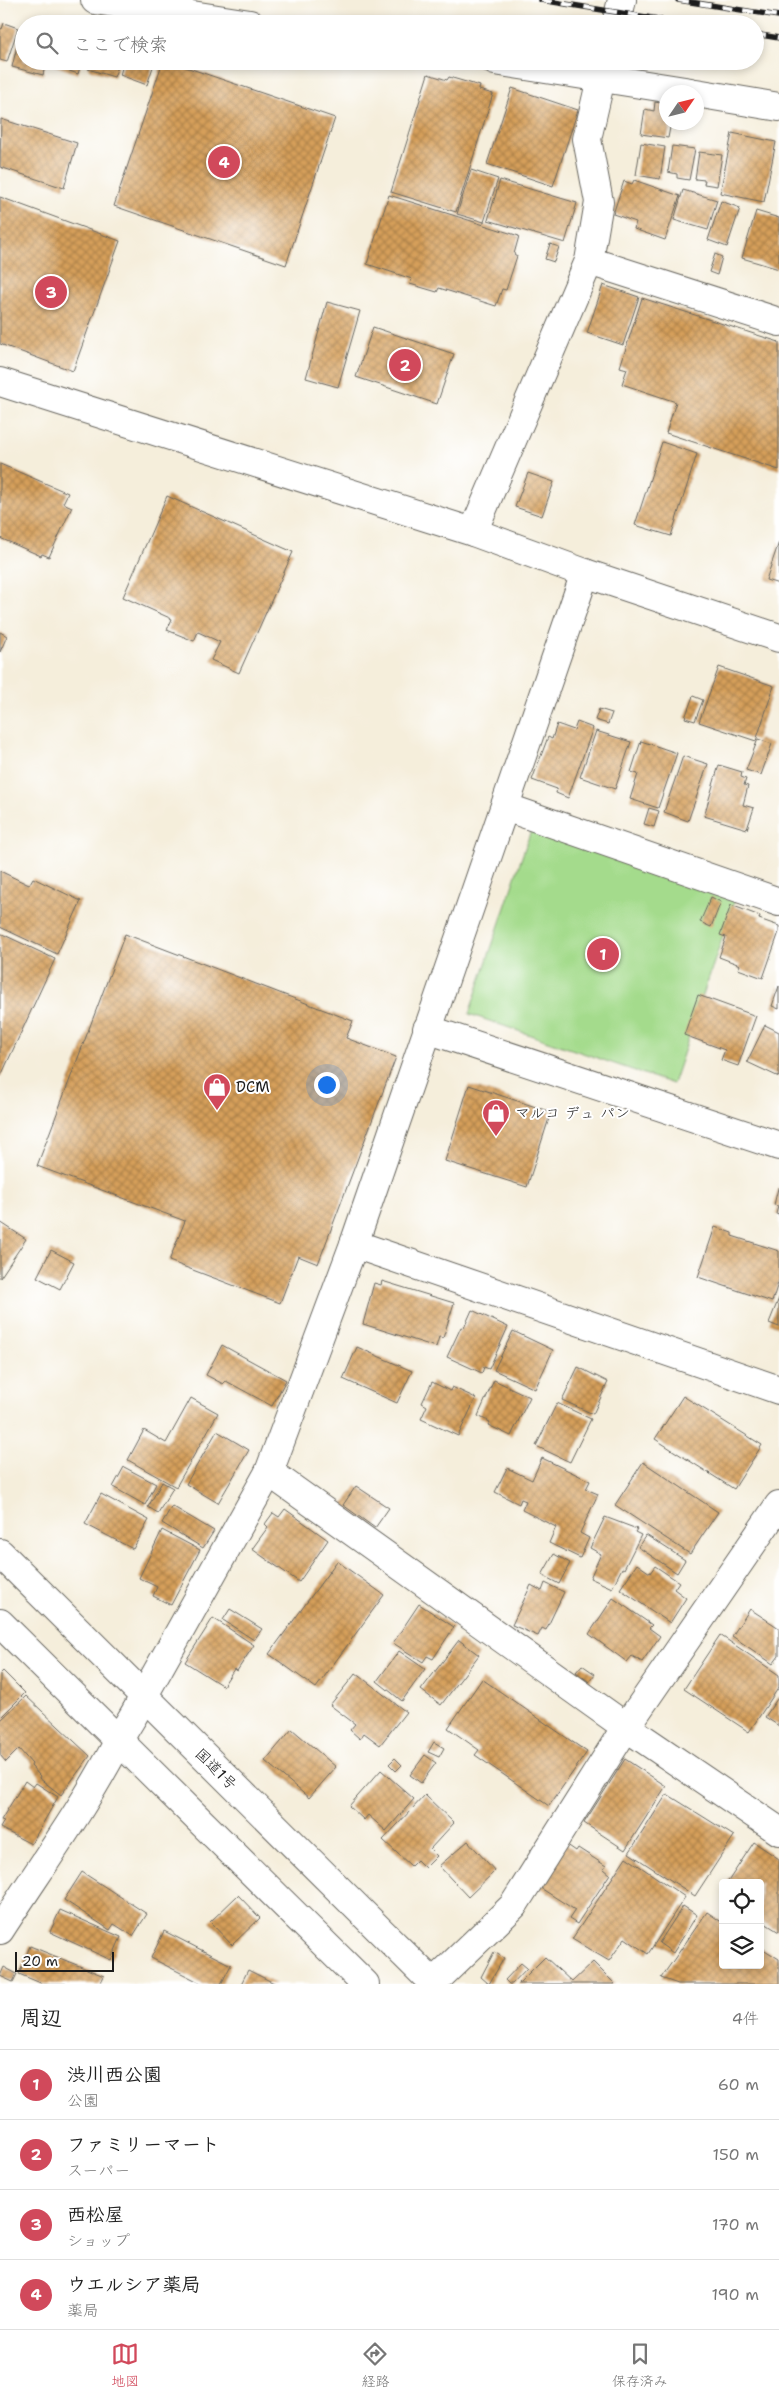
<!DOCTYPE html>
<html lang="ja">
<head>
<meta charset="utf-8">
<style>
  :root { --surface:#fff; --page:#f6f6f6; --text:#222; --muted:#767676; --line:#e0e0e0; --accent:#d1495b }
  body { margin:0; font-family:"Shantell Sans","Klee One",sans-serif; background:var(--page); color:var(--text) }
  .controls { position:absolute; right:15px; bottom:15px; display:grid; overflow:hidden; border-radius:5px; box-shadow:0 2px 8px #0003 }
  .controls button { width:45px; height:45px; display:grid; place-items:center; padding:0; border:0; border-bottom:1px solid var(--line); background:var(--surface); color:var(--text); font:25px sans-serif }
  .compass { position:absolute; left:659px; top:85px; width:45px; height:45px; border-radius:50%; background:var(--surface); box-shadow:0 2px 8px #0003; rotate:55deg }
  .scale { position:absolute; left:15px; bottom:12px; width:99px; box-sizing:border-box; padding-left:5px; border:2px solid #1c1c1c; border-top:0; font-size:14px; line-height:18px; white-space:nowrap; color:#1c1c1c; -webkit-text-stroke:4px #fff; paint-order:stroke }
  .you { position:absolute; left:326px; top:1084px; width:18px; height:18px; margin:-12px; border:4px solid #fff; border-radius:50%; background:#1a73e8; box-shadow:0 0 0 8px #1a73e833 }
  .badge { display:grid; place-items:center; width:32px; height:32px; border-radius:50%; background:var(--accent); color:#fff; font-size:16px; font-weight:700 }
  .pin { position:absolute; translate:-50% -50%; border:2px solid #fff; box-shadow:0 1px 5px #0006 }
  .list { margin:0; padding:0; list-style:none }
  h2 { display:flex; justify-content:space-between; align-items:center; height:65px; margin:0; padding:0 20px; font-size:21px }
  h2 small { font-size:16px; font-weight:400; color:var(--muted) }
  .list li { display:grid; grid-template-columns:32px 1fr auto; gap:15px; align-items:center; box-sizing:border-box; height:70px; padding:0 20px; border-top:1px solid var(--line) }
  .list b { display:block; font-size:19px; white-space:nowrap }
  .list p { margin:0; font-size:16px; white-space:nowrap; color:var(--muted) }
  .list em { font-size:16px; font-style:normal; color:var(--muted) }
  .icon { flex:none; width:28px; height:28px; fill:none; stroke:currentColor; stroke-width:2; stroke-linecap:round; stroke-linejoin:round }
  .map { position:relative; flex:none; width:779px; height:1984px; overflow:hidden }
  .search { position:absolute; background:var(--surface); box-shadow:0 2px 8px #0003; left:15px; right:15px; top:15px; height:55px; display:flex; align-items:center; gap:12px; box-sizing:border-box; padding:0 18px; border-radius:28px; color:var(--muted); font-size:19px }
  .sheet { height:345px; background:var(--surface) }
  nav { display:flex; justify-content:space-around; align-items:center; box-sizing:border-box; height:70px; border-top:1px solid var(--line); background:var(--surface); font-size:14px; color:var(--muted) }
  nav a { display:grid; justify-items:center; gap:2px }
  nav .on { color:var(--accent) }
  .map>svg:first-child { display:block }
  .green { fill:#a4db8c; stroke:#607c54 }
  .building { fill:url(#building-cross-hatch) }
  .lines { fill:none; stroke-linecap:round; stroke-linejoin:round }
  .minor-casing { stroke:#68665f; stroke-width:30 }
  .tertiary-casing { stroke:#68665f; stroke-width:30 }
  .trunk-casing { stroke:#68665f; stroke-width:30 }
  .minor { stroke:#fff; stroke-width:28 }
  .tertiary { stroke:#fff; stroke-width:28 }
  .trunk { stroke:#fff; stroke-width:28 }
  .rail-casing { stroke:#1c1c1c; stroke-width:5.5 }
  .rail { stroke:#fff; stroke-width:4; stroke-dasharray:11; stroke-linecap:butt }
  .labels { text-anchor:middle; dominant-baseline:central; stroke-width:4; stroke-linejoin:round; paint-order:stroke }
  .poi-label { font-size:15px; fill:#1c1c1c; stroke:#fff; text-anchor:start }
  .street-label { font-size:15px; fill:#1c1c1c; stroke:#fff }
</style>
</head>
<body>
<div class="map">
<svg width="779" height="1984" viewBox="0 0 779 1984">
  <defs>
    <pattern id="building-cross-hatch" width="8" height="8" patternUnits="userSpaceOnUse" patternTransform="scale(1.25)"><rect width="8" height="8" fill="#d59f5a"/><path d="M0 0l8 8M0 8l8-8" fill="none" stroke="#ac814a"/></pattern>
  </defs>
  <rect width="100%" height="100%" fill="#fff"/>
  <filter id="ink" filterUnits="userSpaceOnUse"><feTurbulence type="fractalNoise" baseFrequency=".02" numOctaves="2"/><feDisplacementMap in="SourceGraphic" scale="10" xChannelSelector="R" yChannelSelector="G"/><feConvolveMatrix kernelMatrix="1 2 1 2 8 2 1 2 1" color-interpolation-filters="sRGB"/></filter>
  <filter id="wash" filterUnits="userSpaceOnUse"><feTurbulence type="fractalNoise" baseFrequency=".0096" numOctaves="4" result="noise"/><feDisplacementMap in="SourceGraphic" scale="20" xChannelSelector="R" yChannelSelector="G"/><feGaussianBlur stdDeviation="1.12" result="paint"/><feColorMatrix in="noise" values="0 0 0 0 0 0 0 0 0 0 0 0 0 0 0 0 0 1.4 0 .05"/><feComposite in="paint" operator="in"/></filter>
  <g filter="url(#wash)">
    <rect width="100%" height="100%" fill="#f5eedb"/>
    <polygon class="green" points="533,824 737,894 673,1084 469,1014"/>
    <g id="blocks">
      <g class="building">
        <polygon points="4,23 18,28 7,62 0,60 0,28 2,29"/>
        <polygon points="19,38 24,39 24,61 46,61 43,75 12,67"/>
        <polygon points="51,61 82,61 78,74 50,64"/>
        <polygon points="91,61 120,61 114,77 88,69"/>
        <polygon points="124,61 155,61 147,85 120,75"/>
        <polygon points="163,61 168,61 335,118 286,265 114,206"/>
        <polygon points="428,74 447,80 449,77 480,86 479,90 493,94 456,212 391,192"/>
        <polygon points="512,88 578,110 553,186 487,164"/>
        <polygon points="655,102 666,104 666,122 671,122 668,138 641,134 645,109 654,111"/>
        <polygon points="1,119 77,143 64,188 0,167"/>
        <polygon points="732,133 776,142 764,202 720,193"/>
        <polygon points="641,143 665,147 660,179 636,175"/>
        <polygon points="672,146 695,149 689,180 677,178 677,174 668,172"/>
        <polygon points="699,152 722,155 717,186 704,184 705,180 695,179"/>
        <polygon points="471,170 498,179 484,222 457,214"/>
        <polygon points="500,180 577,203 565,243 488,220"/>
        <polygon points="634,180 680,196 665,240 634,229 636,222 613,214 624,181 632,184"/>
        <polygon points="683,190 717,200 708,230 674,220"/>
        <polygon points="389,195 519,236 514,254 517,256 506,290 502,289 496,306 439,288 437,292 410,284 412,279 367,264"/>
        <polygon points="0,197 120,241 73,371 0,344"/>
        <polygon points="721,201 740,208 727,247 708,240"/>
        <polygon points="756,211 779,218 779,269 742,258"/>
        <polygon points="550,244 559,247 554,262 545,259"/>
        <polygon points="715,254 722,257 717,275 709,272"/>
        <polygon points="603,285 639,297 623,345 587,333"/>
        <polygon points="642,298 779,342 779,470 666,433 676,402 622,384 627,369 620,367"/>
        <polygon points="327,302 360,311 338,387 306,378"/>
        <polygon points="373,327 454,354 437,404 356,377"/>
        <polygon points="662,442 697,454 671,536 635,525"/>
        <polygon points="0,464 68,493 63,503 72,507 49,557 42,554 41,556 0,538"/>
        <polygon points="528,473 554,482 542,516 515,507"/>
        <polygon points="167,496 293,552 239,673 211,660 220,642 198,632 194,641 167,630 172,619 123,597"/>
        <polygon points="779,542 779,584 766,580"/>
        <polygon points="0,632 7,636 0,652"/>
        <polygon points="719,667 774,686 756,741 699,722"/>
        <polygon points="693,696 703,700 695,721 685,718"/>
        <polygon points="599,709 612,713 608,724 595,720"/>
        <polygon points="577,722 593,728 568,798 556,793 557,789 532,780 548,737 552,739 557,724 574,730"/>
        <polygon points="596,731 631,742 615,789 580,777"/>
        <polygon points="758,739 772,744 761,775 746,770"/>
        <polygon points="641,741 677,753 658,808 630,799 638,774 631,772"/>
        <polygon points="683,756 708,764 688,821 664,812"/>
        <polygon points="719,765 742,772 741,777 746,779 744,785 748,786 743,805 754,808 747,829 704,816"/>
        <polygon points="649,808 659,811 654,827 644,824"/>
        <polygon points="0,871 29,885 33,878 81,901 57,954 0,927"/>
        <polygon points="711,897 721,902 711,927 700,922"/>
        <polygon points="731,905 760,916 759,919 779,926 779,932 763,978 738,969 740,965 719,957 726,937 720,935"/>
        <polygon points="0,933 55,959 0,1078"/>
        <polygon points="125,934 353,1021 346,1038 396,1057 318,1264 298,1256 280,1303 169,1261 185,1221 37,1166"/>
        <polygon points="779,986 779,1009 772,1006"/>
        <polygon points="698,995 756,1016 738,1066 721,1060 725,1050 684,1035"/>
        <polygon points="765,1025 779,1032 779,1077 747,1062"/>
        <polygon points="469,1085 551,1112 527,1187 445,1161"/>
        <polygon points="778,1188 779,1188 779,1215 776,1214 778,1206 774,1205"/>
        <polygon points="0,1222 26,1239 0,1278"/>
        <polygon points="715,1227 732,1233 732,1236 779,1251 779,1280 772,1302 698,1277"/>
        <polygon points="51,1250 74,1262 60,1289 37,1277"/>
        <polygon points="382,1281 454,1303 443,1338 439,1337 436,1347 363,1324 374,1283 381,1285"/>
        <polygon points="779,1298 779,1327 769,1323"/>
        <polygon points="472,1310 508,1327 489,1369 484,1367 482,1373 447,1357 461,1327 464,1328"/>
        <polygon points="513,1331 553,1350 535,1389 494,1370"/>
        <polygon points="222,1345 286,1380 272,1406 226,1381 223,1384 206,1375"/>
        <polygon points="357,1347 412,1371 397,1403 343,1379"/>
        <polygon points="578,1367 608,1382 593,1414 562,1400"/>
        <polygon points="494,1380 530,1397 511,1436 488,1425 490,1422 478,1416"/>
        <polygon points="432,1382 450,1391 452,1387 476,1398 458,1436 421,1419 427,1406 422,1403"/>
        <polygon points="683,1396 762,1445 734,1489 655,1439"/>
        <polygon points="191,1398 218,1413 176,1487 128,1460 144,1430 166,1443"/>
        <polygon points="557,1403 591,1419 570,1462 536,1446"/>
        <polygon points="217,1431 249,1450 218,1503 186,1484"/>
        <polygon points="542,1458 590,1481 586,1489 598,1494 580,1533 589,1538 580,1558 549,1543 556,1527 522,1510 526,1501 521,1499 519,1504 495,1492 507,1468 532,1480"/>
        <polygon points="643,1462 718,1512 690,1554 615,1505"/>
        <polygon points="124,1467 156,1484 145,1505 113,1487"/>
        <polygon points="162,1482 173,1488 158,1513 148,1507"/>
        <polygon points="356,1486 389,1508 375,1528 343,1505"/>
        <polygon points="101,1494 149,1520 133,1549 85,1524"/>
        <polygon points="172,1506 214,1531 203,1548 162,1523"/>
        <polygon points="285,1509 328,1540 299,1582 252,1549 268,1527 265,1524 273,1513 279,1517"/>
        <polygon points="605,1517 637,1529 635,1532 641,1535 624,1569 622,1568 612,1588 590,1578 601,1554 590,1548"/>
        <polygon points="162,1530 200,1550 171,1605 153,1596 157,1587 139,1578"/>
        <polygon points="646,1535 685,1560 677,1573 638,1547"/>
        <polygon points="554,1554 570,1563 559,1584 542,1575"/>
        <polygon points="337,1561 384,1595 316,1688 269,1654"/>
        <polygon points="637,1564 650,1573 655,1566 679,1582 674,1589 686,1598 670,1623 620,1589"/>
        <polygon points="545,1583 564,1592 546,1630 542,1628 538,1636 512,1625 531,1585 542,1591"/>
        <polygon points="613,1598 652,1625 649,1628 660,1636 642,1662 632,1656 627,1662 589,1634"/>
        <polygon points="419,1604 454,1627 433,1659 427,1656 423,1662 393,1643"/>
        <polygon points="230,1609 262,1629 254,1640 223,1620"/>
        <polygon points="750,1609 779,1628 779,1656 773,1664 732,1636"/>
        <polygon points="213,1618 254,1645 237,1671 234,1669 223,1686 185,1662"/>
        <polygon points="720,1635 779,1675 779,1687 749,1732 684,1689"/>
        <polygon points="459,1640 479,1655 441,1705 421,1690"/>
        <polygon points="399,1651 425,1669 402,1701 377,1681"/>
        <polygon points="582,1665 595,1674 589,1682 576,1672"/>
        <polygon points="3,1671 25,1693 0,1718 0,1674"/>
        <polygon points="356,1673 406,1712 380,1745 364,1733 360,1739 350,1730 355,1724 330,1705"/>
        <polygon points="482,1679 587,1752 549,1806 475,1755 479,1750 448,1728"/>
        <polygon points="26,1696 90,1756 61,1795 39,1778 40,1776 31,1766 32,1764 19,1749 6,1762 0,1755 0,1721"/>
        <polygon points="779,1696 779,1726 765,1717"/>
        <polygon points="292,1729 336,1767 309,1798 265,1761"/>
        <polygon points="434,1742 444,1748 439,1757 428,1752"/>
        <polygon points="425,1755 436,1763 421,1783 410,1775"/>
        <polygon points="395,1758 402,1765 396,1771 389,1764"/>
        <polygon points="625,1759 666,1786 625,1850 584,1823"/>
        <polygon points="381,1770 414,1799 386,1831 368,1815 364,1820 349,1806"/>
        <polygon points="25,1781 33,1787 36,1783 58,1797 31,1844 0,1828 4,1821 1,1820"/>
        <polygon points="667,1794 734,1836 695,1896 629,1853"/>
        <polygon points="425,1795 454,1823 430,1849 437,1856 425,1868 417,1860 411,1866 383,1840"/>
        <polygon points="468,1841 495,1871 468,1897 439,1866"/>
        <polygon points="754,1842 779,1859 779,1932 760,1920 760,1883 727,1883"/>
        <polygon points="566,1844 576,1851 578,1848 606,1866 604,1869 610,1874 577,1924 569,1919 575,1910 539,1887"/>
        <polygon points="626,1857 685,1897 648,1954 625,1938 609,1961 572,1939"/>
        <polygon points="82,1872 147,1914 133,1936 114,1924 110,1930 64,1900"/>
        <polygon points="238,1895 260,1918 232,1945 210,1922"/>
        <polygon points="683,1906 697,1915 673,1953 659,1943"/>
        <polygon points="60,1910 121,1937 111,1960 50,1932"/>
        <polygon points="707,1912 723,1923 723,1965 760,1965 760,1947 779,1959 779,1984 678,1984 661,1978"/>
        <polygon points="164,1931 231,1965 221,1984 203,1984 151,1958"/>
        <polygon points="30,1946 104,1976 100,1984 43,1984 19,1974"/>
        <polygon points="494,1952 504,1958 489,1984 481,1977"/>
        <polygon points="545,1957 572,1982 593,1962 615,1984 518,1984"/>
        <polygon points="521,1963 527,1968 512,1984 509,1984 505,1980"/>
        <polygon points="4,1967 17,1974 13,1982 0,1976"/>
        <polygon points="248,1970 276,1984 241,1984"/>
      </g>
    </g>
  </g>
  <g filter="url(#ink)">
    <use href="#blocks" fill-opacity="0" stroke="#68665f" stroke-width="1"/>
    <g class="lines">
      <g class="minor-casing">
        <g id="minor">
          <polyline points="95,0 250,24"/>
          <polyline points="616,24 622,0"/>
          <polyline points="495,61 691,92"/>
          <polyline points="696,93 779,107"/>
          <polyline points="589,261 779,322"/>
          <polyline points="473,532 589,261 599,202 587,139 605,61"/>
          <polyline points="505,807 779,902"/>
          <polyline points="427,1029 779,1146"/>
          <polyline points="354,1244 779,1390"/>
          <polyline points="269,1472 626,1727 779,1831"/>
          <path d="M0,1930c40,-62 83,-121 117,-186 8,-17 19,-30 26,-47l126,-225 85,-228 231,-671"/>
          <polyline points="433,1983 513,1906 626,1727 779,1505"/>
        </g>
      </g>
      <g class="tertiary-casing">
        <polyline id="tertiary" points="0,382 473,532 585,573 779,638"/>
      </g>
      <g class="trunk-casing">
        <g id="trunk">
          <polyline points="0,1553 434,1984"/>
          <polyline points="0,1623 365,1984"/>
        </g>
      </g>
      <use href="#minor" class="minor"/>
      <use href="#tertiary" class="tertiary"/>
      <use href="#trunk" class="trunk"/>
      <g class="rail-casing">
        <g id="rail">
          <polyline points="541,0 689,24"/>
          <polyline points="678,0 779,16"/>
          <polyline points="755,34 779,38"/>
        </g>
      </g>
      <use href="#rail" class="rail"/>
    </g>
  </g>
  <defs>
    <g id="shop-pin" transform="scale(1.4375)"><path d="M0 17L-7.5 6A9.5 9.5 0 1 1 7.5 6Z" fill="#d1495b" stroke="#fff"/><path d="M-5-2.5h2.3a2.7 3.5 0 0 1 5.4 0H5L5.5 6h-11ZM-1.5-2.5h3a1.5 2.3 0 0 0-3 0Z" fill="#fff"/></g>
  </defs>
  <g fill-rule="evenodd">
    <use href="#shop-pin" x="217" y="1087"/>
    <use href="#shop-pin" x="496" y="1113"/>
  </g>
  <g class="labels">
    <g class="poi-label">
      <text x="236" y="1087">DCM</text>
      <text x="515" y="1113">マルコ デュ パン</text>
    </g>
    <g class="street-label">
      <text transform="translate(216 1769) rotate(45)">国道1号</text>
    </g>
  </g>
</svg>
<div class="controls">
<button><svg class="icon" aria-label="locate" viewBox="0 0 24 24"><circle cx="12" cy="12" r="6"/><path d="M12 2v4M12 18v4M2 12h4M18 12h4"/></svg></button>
<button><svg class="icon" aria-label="layers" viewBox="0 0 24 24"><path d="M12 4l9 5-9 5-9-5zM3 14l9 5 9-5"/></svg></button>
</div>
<svg class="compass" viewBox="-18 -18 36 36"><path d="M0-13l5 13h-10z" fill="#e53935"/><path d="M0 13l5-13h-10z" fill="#767676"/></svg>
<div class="scale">20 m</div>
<div class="you"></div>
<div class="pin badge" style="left:603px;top:954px">1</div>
<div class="pin badge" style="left:405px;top:365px">2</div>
<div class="pin badge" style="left:51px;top:292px">3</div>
<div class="pin badge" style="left:224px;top:162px">4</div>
<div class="search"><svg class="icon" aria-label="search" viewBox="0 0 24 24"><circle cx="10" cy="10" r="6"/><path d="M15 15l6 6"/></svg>ここで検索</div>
</div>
<section class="sheet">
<h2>周辺<small>4件</small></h2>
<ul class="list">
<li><span class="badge">1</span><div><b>渋川西公園</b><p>公園</p></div><em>60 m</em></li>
<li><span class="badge">2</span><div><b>ファミリーマート</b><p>スーパー</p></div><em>150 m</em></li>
<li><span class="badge">3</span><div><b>西松屋</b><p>ショップ</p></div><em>170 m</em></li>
<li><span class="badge">4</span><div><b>ウエルシア薬局</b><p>薬局</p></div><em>190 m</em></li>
</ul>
</section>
<nav>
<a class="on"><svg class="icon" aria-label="map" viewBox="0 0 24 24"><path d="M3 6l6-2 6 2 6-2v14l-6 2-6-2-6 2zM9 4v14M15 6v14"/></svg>地図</a>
<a><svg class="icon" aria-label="directions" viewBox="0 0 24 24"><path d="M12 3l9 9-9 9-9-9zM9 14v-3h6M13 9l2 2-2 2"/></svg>経路</a>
<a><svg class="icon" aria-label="saved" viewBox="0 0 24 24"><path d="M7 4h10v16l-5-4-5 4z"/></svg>保存済み</a>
</nav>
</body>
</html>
